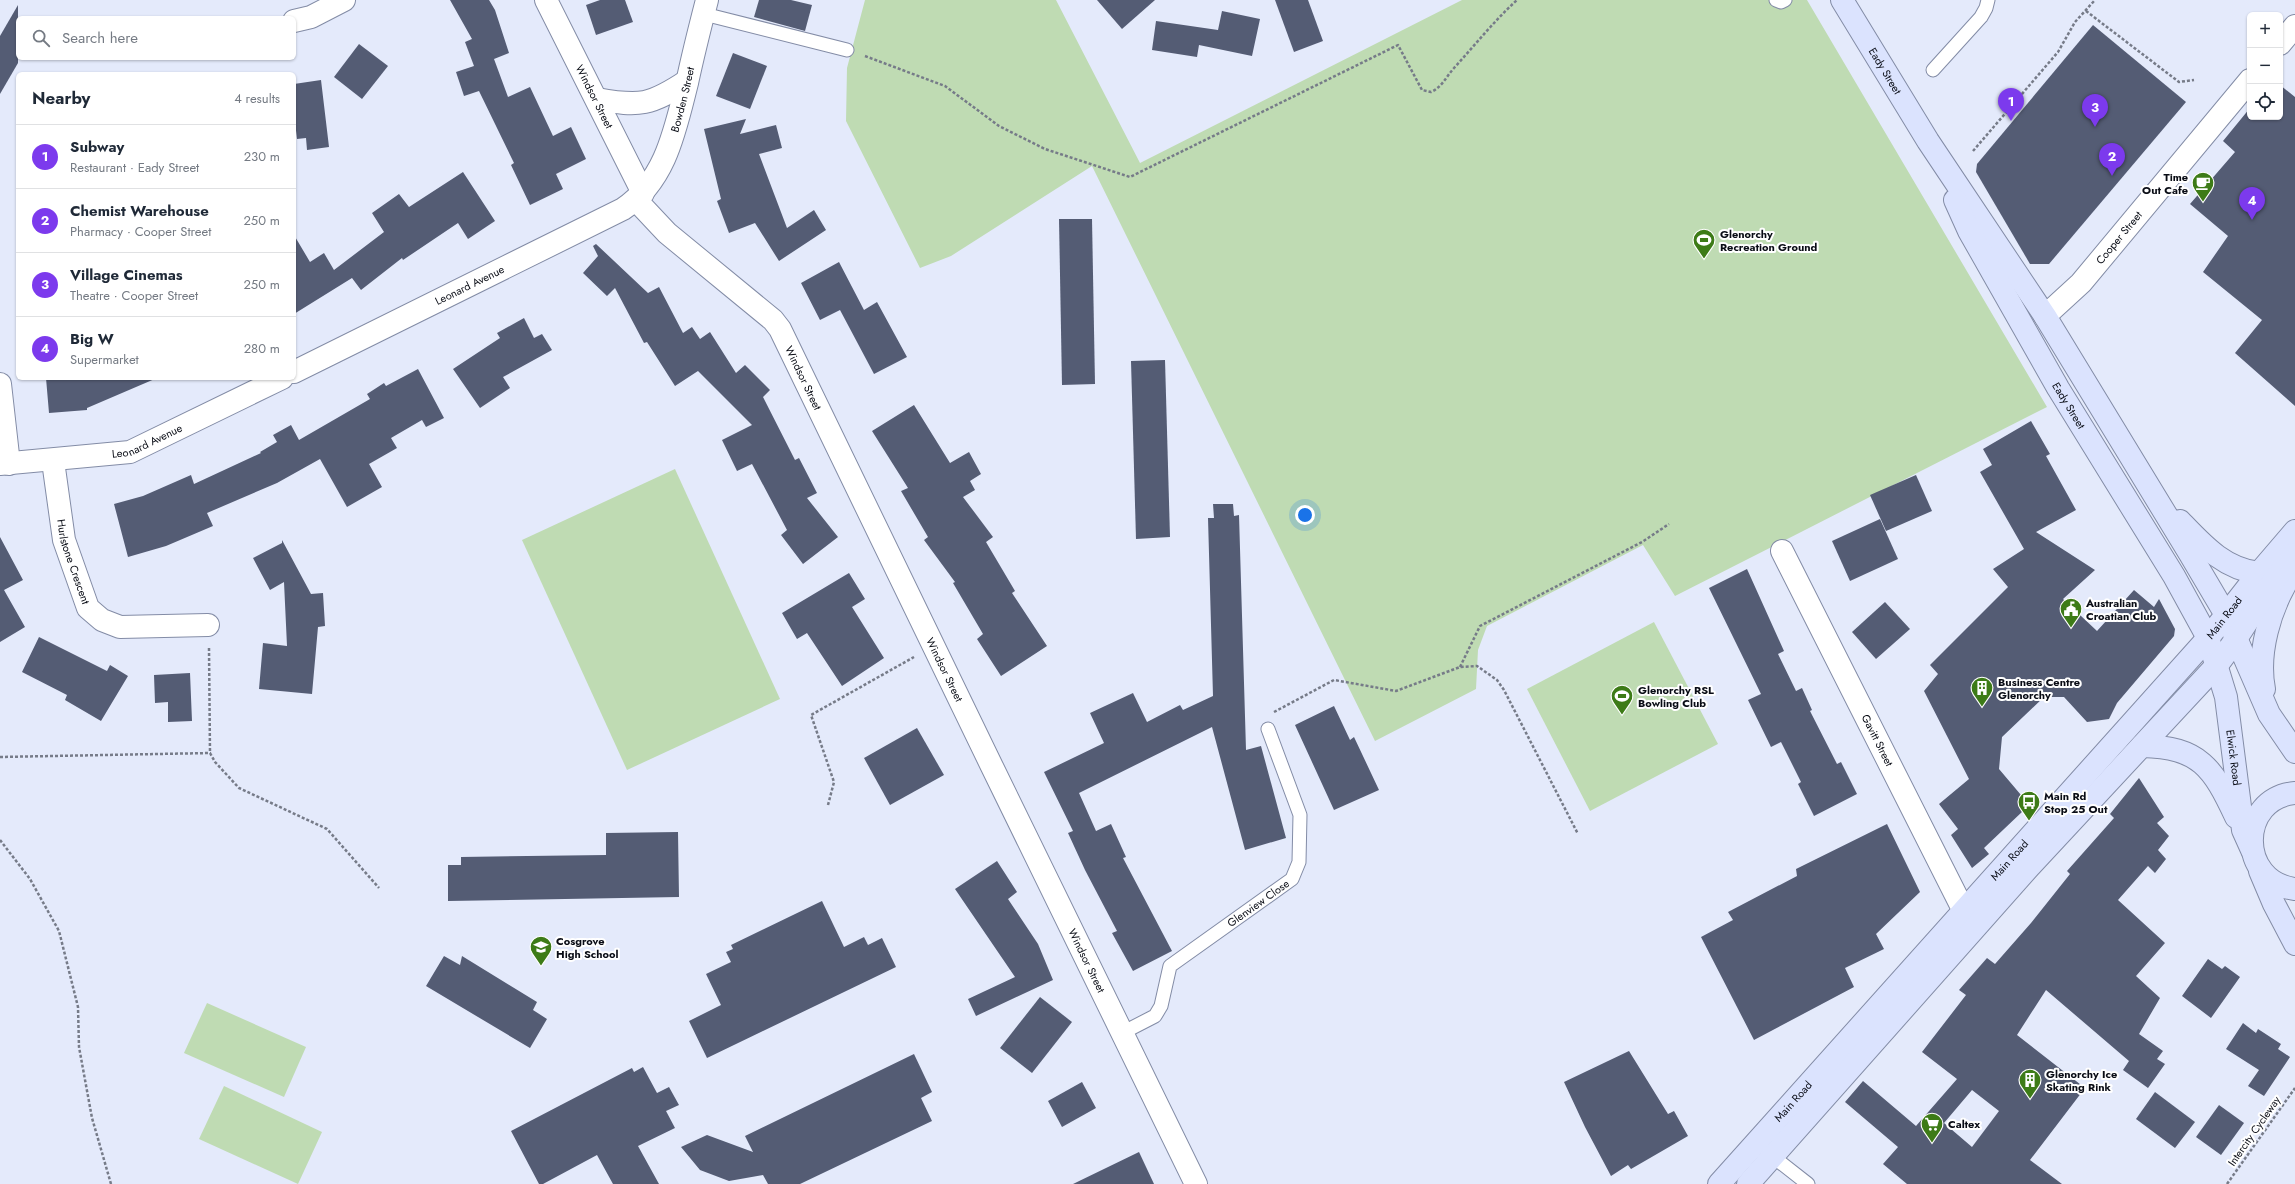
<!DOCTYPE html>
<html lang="en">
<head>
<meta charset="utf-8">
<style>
  :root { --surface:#fff; --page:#f6f6f7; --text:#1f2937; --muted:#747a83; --line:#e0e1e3; --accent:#7c3aed }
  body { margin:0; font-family:Jost,sans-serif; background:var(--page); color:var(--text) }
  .controls { position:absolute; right:12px; top:12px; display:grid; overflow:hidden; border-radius:6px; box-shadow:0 1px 3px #0004 }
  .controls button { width:36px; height:36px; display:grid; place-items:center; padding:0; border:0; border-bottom:1px solid var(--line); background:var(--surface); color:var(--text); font:20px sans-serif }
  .you { position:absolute; left:1305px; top:515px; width:14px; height:14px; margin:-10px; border:3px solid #fff; border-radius:50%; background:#1a73e8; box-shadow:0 0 0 6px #1a73e833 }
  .badge { display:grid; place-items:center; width:26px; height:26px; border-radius:50%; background:var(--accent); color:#fff; font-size:13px; font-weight:700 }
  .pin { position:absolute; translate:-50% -33px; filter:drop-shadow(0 1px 2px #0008) }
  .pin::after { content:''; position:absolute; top:21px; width:14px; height:12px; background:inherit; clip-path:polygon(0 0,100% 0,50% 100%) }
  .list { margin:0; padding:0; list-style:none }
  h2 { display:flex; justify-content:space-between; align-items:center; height:52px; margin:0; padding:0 16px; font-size:17px }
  h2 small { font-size:13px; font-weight:400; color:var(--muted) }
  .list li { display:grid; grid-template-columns:26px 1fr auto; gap:12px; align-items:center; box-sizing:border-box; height:64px; padding:0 16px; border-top:1px solid var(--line) }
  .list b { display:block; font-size:15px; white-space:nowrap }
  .list p { margin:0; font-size:13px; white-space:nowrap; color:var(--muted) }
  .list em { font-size:13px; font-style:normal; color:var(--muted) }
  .icon { flex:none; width:22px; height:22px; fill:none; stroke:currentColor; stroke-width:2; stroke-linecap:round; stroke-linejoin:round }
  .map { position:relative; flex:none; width:2295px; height:1184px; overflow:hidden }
  .search { position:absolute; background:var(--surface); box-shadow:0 1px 3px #0004; left:16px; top:16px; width:280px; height:44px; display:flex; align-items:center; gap:10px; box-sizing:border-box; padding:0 14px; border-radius:6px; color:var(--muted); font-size:15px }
  .panel { position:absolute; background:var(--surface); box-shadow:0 1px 3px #0004; left:16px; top:72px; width:280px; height:308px; border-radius:6px }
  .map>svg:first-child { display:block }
  .green { fill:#bfdbb3 }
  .building { fill:#545c74; fill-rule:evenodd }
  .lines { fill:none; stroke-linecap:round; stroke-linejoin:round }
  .lane-casing { stroke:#838ca6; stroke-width:15 }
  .street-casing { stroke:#838ca6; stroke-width:24 }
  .secondary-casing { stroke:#838ca6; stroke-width:24 }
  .path { stroke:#767b88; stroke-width:2.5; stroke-dasharray:3 2; stroke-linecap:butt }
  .lane { stroke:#fff; stroke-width:13 }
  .street { stroke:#fff; stroke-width:22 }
  .secondary { stroke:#dbe3fe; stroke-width:22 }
  .labels { text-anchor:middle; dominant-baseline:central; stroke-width:4; stroke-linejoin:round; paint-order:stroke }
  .street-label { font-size:11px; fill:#090c15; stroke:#fff }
  .poi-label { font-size:11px; font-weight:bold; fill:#090c15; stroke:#fff; text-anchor:start }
</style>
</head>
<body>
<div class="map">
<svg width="2295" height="1184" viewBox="0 0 2295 1184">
  <rect width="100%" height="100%" fill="#e4eafb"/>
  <g class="green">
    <polygon points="865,0 1056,0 1140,163 1462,0 1807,0 2047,407 1675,596 1643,545 1487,626 1478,650 1476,689 1375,741 1092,166 951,256 920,268 846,121 847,68"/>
    <polygon points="675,469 780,699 627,770 522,540"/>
    <polygon points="1654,622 1718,744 1590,811 1527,689"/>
    <polygon points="207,1003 306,1047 284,1097 184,1053"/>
    <polygon points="224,1086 322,1132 298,1184 199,1139"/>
  </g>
  <g class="building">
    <polygon points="450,0 489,0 495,10 509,53 494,59 508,97 530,87 553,136 571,127 586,159 556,174 563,189 530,205 511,165 514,163 479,91 464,96 456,72 474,66 465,42 472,39"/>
    <polygon points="600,0 625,0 633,22 596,35 586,5"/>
    <polygon points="759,0 791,0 812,5 805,31 754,17"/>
    <polygon points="1097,0 1155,0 1122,29"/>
    <polygon points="1275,0 1308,0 1323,41 1294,52"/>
    <polygon points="18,5 18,63 0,94 0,36"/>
    <polygon points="1222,11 1260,19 1252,56 1199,45 1197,57 1152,50 1156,21 1218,30"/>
    <polygon points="2093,25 2186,102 2049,264 2030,264 1976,172 1977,164"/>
    <polygon points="359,44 388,66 362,99 334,77"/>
    <polygon points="733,53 767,66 750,109 716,96"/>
    <polygon points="321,80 329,147 307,150 306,138 297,139 294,113 294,84"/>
    <polygon points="2280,85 2295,97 2295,406 2235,353 2262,320 2203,272 2228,236 2190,204 2235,152 2223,141 2250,108 2250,117 2280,117"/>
    <polygon points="746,119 740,134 776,125 782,148 759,154 787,228 814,210 826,230 779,261 755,223 729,233 717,201 721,199 704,129"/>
    <polygon points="463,172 495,221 468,239 458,223 403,260 402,258 361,290 352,278 294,314 294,235 310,262 324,253 334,270 384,232 372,213 399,194 409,207"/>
    <polygon points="1059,219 1092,219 1095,384 1062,385"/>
    <polygon points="596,244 648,293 659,287 683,333 692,327 700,339 710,332 736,373 745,365 770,390 763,397 795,460 799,458 817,493 807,498 838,537 803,564 781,535 787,530 752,464 737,471 722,440 752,425 698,371 675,386 647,342 644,343 615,288 607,296 583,273 598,256 593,246"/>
    <polygon points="839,262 864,310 877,302 907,357 874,374 840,310 820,320 801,283"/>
    <polygon points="524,318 534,338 542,334 552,350 503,377 510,388 480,408 453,369 500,338 497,333"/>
    <polygon points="1165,360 1170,537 1136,539 1131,361"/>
    <polygon points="418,369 444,418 426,427 422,420 391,438 397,448 369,464 382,487 347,507 320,459 277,483 207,513 213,526 166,546 128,557 114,504 143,496 191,475 194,484 261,453 260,452 277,442 273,435 291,425 299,440 370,399 367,394 384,383 386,386"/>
    <polygon points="46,378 157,378 87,408 87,410 49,413"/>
    <polygon points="914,405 950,463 969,452 981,474 970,481 975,490 963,497 993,537 986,542 1015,591 1012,593 1047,646 1001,676 977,639 983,634 953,583 955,582 924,540 928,537 901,491 908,488 872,431"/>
    <polygon points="2031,421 2050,454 2046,456 2076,510 2036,532 2095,570 2063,599 2097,631 2134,590 2154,607 2159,599 2175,629 2174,636 2117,703 2109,719 2087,722 2064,697 2044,697 2002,737 1999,769 2021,795 2023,811 1984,848 1989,854 1972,868 1951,835 1958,829 1939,804 1969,779 1924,691 1938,674 1930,665 2008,587 1993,569 2024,549 1980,472 1992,465 1983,449"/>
    <polygon points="1916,475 1932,511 1886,531 1870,495"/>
    <polygon points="1213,504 1233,504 1234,516 1239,515 1246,750 1261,746 1286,838 1245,850 1212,727 1079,793 1096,831 1111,824 1126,857 1123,858 1172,951 1133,971 1112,933 1117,931 1085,870 1068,833 1073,831 1044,772 1104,743 1090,713 1133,693 1147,722 1180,705 1183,710 1213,696 1208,518 1214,518"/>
    <polygon points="1880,519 1898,559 1850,581 1832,541"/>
    <polygon points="0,537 23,580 4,590 25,627 0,642"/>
    <polygon points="282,540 311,594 323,593 325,626 318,627 312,694 259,689 263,643 287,646 284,582 270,590 253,558 282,543"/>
    <polygon points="1747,569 1784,651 1778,654 1796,691 1802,688 1812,710 1810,711 1837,764 1841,762 1857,794 1814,816 1798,784 1801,782 1781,742 1771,747 1748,700 1761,694 1709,588"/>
    <polygon points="849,573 865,599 852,607 884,658 842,686 807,633 797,639 782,613"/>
    <polygon points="1885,602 1910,629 1876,659 1852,632"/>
    <polygon points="39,637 107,671 110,665 128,676 101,721 65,700 67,695 22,672"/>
    <polygon points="190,673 192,721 168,722 168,702 155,703 154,675"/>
    <polygon points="1334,706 1350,740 1354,737 1379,790 1334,810 1295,725"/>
    <polygon points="917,728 944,775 890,805 864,758"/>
    <path d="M2139,778l25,39 -7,6 12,13 -11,14 8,9 -11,14 -7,-7 -30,34 47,43 -29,33 24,22 -21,36 24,17 -6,8 8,5 -17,24 -25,-18 6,-9 -83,-71 -29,45 68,53 -55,72 32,24h-155l-24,-20 15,-17 -53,-45 18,-21 53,45 41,-47 -35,-27 44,-57 -7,-5 28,-32 8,6 36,-41 39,-49 -3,-3 47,-53 -4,-4zM1972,1090l27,21 -27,36 -28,-24z"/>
    <polygon points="1887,824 1920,892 1876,934 1884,949 1845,968 1854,987 1754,1040 1701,937 1733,920 1728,912 1797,876 1796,869"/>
    <polygon points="678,832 679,897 448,901 448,865 461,865 461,857 606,855 606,833"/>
    <polygon points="997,861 1017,892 1008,899 1038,944 1053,980 976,1016 968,999 1015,977 955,889"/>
    <polygon points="822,901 844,947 864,937 868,945 882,938 896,967 707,1058 689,1021 721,1005 706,974 731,962 726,952 733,949 731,945"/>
    <polygon points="444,956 460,965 462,956 537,1002 533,1010 547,1019 530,1048 426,986"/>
    <polygon points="2208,959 2222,969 2225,966 2240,977 2211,1018 2182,996"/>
    <polygon points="1040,997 1072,1022 1032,1073 1000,1048"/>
    <polygon points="2243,1023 2256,1033 2258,1029 2281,1044 2278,1049 2290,1057 2264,1096 2248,1086 2259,1070 2226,1049"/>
    <polygon points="1629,1051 1668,1114 1674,1111 1688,1136 1631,1169 1628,1165 1611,1176 1585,1127 1564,1082"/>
    <polygon points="914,1054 932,1092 921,1098 932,1121 800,1184 768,1184 763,1175 729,1181 700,1170 681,1147 707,1135 753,1152 745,1136"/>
    <polygon points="643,1067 657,1093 669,1087 679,1105 666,1111 675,1128 638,1146 659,1184 613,1184 597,1155 543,1184 539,1184 511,1131 632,1068 634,1072"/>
    <polygon points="1082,1082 1096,1108 1062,1127 1048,1101"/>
    <polygon points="2155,1092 2195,1122 2175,1148 2136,1119"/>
    <polygon points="2219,1105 2244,1123 2221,1155 2196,1137"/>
    <polygon points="1139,1152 1154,1184 1073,1184"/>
  </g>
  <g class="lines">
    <g class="lane-casing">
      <g id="lane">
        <polyline points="1776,0 1781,2 1785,0"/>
        <polyline points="704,14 847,50"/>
        <polyline points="1933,70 1981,17 1986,8 1988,0"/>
        <path id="s1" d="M1122,1033l33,-17 6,-10 9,-40 122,-87 7,-17 1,-47 -32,-86"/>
        <polyline points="1767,1152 1808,1184"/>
      </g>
    </g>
    <g class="street-casing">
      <g id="street">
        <path id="s2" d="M546,0l97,193"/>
        <polyline points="294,21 311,17 344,0"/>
        <polyline points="2280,44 2295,26"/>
        <path d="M597,99c43,8 54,6 90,-18"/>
        <path id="s3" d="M636,200l31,33 106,87 7,9c137,286 277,570 416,855"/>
        <path id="s4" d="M2045,316l36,-33 169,-203"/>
        <path id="s5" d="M294,372l329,-163c43,-29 52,-79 64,-126 6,-28 13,-56 20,-83"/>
        <polyline points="0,384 9,464"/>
        <path id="s6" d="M53,461l11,79 24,68 14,12 18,7 88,-2"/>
        <path id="s7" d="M0,464l130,-12 152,-74"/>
        <path id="s8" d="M1782,551l190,376"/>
      </g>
    </g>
    <g class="secondary-casing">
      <g id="secondary">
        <path id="s9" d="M1842,0l86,141 117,175 145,238 36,61 43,99 26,38"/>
        <path id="s10" d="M1955,200l14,31 89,157 116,188 34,62 18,59 17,133 9,20"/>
        <path d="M2180,521c23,24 44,48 79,52"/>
        <path d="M2264,689c-7,-36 6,-80 25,-111"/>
        <path d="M2142,746c58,1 71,22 94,71"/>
        <path d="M2295,793c-57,5 -58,89 0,96"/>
        <polyline points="2260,871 2274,904 2295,944"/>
        <path id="s11" d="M1719,1184l489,-546 51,-65 36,-42"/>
        <path d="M1748,1184l282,-318 187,-201c29,-36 48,-78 78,-111"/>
      </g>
    </g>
    <g class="path">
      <polyline points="2086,11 2179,82 2194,80"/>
      <path d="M865,56l80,30 54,40 46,23 85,28 268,-132 24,45 9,2c11,-5 15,-15 23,-24 21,-23 40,-47 63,-68"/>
      <polyline points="1973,151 2058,52 2075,22 2095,0"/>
      <polyline points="209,648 210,753"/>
      <polyline points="1460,667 1480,626 1642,542 1669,524"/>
      <polyline points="1274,712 1334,680 1396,691 1460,667 1477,666 1497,680 1504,690 1578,834"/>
      <polyline points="0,757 210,753 215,762 239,788 327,829 379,888"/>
      <polyline points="828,805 834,782 811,715 914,657"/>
      <polyline points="0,840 30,879 59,931 78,1007 79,1047 92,1118 111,1184"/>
      <polyline points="2227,1184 2295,1088"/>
    </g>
    <use href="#lane" class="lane"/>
    <use href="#street" class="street"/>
    <use href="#secondary" class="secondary"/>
  </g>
  <defs>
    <g id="cafe-pin" transform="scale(1.15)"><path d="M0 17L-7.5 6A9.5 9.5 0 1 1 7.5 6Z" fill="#3d7b17" stroke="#fff"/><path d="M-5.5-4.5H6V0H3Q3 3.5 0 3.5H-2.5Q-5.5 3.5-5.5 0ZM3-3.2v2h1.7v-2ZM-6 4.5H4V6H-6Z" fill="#fff"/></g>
    <g id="stadium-pin" transform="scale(1.15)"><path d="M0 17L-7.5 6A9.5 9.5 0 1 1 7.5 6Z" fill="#3d7b17" stroke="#fff"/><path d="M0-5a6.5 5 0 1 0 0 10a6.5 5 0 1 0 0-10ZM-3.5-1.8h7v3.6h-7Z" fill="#fff"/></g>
    <g id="civic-pin" transform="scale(1.15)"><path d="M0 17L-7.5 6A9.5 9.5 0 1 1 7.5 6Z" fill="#3d7b17" stroke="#fff"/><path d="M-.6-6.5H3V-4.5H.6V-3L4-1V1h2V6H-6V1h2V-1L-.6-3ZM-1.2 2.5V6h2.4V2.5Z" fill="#fff"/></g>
    <g id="building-pin" transform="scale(1.15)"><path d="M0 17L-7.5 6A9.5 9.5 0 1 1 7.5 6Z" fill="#3d7b17" stroke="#fff"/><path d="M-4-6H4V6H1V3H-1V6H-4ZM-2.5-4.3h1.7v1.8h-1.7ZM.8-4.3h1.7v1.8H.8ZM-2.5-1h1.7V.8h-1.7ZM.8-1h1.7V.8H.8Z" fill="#fff"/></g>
    <g id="bus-pin" transform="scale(1.15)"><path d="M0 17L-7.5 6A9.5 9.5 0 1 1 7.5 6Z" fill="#3d7b17" stroke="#fff"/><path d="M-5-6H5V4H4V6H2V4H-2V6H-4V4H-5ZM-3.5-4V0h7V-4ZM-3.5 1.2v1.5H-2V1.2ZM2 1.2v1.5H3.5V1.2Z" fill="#fff"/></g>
    <g id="school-pin" transform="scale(1.15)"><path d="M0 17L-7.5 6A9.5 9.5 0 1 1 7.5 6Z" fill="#3d7b17" stroke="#fff"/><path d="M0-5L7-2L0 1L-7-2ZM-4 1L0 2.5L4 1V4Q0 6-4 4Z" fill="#fff"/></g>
    <g id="supermarket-pin" transform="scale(1.15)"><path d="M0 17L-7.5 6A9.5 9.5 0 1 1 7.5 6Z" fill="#3d7b17" stroke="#fff"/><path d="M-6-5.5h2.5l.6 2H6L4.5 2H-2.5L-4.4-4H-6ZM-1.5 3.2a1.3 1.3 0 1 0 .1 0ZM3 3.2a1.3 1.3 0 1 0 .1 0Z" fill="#fff"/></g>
  </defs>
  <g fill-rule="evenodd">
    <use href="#cafe-pin" x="2203" y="183"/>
    <use href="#stadium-pin" x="1704" y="240"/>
    <use href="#civic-pin" x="2071" y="609"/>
    <use href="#building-pin" x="1982" y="688"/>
    <use href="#stadium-pin" x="1622" y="696"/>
    <use href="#bus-pin" x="2029" y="802"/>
    <use href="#school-pin" x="541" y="947"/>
    <use href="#building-pin" x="2030" y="1080"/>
    <use href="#supermarket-pin" x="1932" y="1124"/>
  </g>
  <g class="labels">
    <g class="street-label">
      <text stroke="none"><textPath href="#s9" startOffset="83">Eady Street</textPath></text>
      <text stroke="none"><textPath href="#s2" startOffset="108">Windsor Street</textPath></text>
      <text stroke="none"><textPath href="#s5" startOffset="495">Bowden Street</textPath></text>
      <text stroke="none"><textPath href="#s4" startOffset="108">Cooper Street</textPath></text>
      <text stroke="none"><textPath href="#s5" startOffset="196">Leonard Avenue</textPath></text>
      <text stroke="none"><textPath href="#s3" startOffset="248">Windsor Street</textPath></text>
      <text stroke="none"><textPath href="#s10" startOffset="235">Eady Street</textPath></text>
      <text stroke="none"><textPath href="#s7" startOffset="150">Leonard Avenue</textPath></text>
      <text stroke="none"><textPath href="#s6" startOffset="103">Hurlstone Crescent</textPath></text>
      <text stroke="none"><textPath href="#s11" startOffset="759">Main Road</textPath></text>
      <text stroke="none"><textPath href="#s3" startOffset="572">Windsor Street</textPath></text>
      <text stroke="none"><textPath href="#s8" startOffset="212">Gavitt Street</textPath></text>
      <text stroke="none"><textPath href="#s10" startOffset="629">Elwick Road</textPath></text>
      <text stroke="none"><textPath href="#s11" startOffset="435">Main Road</textPath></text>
      <text stroke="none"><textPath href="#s1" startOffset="198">Glenview Close</textPath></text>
      <text stroke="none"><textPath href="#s3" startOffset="896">Windsor Street</textPath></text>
      <text stroke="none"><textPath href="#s11" startOffset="111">Main Road</textPath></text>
      <text transform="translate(2254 1131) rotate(-55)">Intercity Cycleway</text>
    </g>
    <g class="poi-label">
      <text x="2188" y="177" text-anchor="end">Time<tspan x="2188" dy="13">Out Cafe</tspan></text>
      <text x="1720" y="234">Glenorchy<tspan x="1720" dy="13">Recreation Ground</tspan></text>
      <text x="2086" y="603">Australian<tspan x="2086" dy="13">Croatian Club</tspan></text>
      <text x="1998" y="682">Business Centre<tspan x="1998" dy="13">Glenorchy</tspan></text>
      <text x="1638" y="690">Glenorchy RSL<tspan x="1638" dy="13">Bowling Club</tspan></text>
      <text x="2044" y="796">Main Rd<tspan x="2044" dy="13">Stop 25 Out</tspan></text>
      <text x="556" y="941">Cosgrove<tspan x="556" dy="13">High School</tspan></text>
      <text x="2046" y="1074">Glenorchy Ice<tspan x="2046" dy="13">Skating Rink</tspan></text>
      <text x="1948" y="1124">Caltex</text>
    </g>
  </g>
</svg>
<div class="controls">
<button>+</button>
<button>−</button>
<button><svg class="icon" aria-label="locate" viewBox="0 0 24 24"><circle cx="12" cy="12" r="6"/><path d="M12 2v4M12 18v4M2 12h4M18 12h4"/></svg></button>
</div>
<div class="you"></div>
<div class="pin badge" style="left:2011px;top:121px">1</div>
<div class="pin badge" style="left:2112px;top:176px">2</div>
<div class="pin badge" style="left:2095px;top:127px">3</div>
<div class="pin badge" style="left:2252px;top:220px">4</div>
<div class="search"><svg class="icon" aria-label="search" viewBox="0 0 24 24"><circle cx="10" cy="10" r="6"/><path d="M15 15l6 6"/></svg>Search here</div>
<section class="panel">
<h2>Nearby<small>4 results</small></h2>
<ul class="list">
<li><span class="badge">1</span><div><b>Subway</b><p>Restaurant · Eady Street</p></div><em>230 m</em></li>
<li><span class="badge">2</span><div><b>Chemist Warehouse</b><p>Pharmacy · Cooper Street</p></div><em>250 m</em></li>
<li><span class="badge">3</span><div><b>Village Cinemas</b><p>Theatre · Cooper Street</p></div><em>250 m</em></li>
<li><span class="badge">4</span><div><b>Big W</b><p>Supermarket</p></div><em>280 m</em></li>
</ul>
</section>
</div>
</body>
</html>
